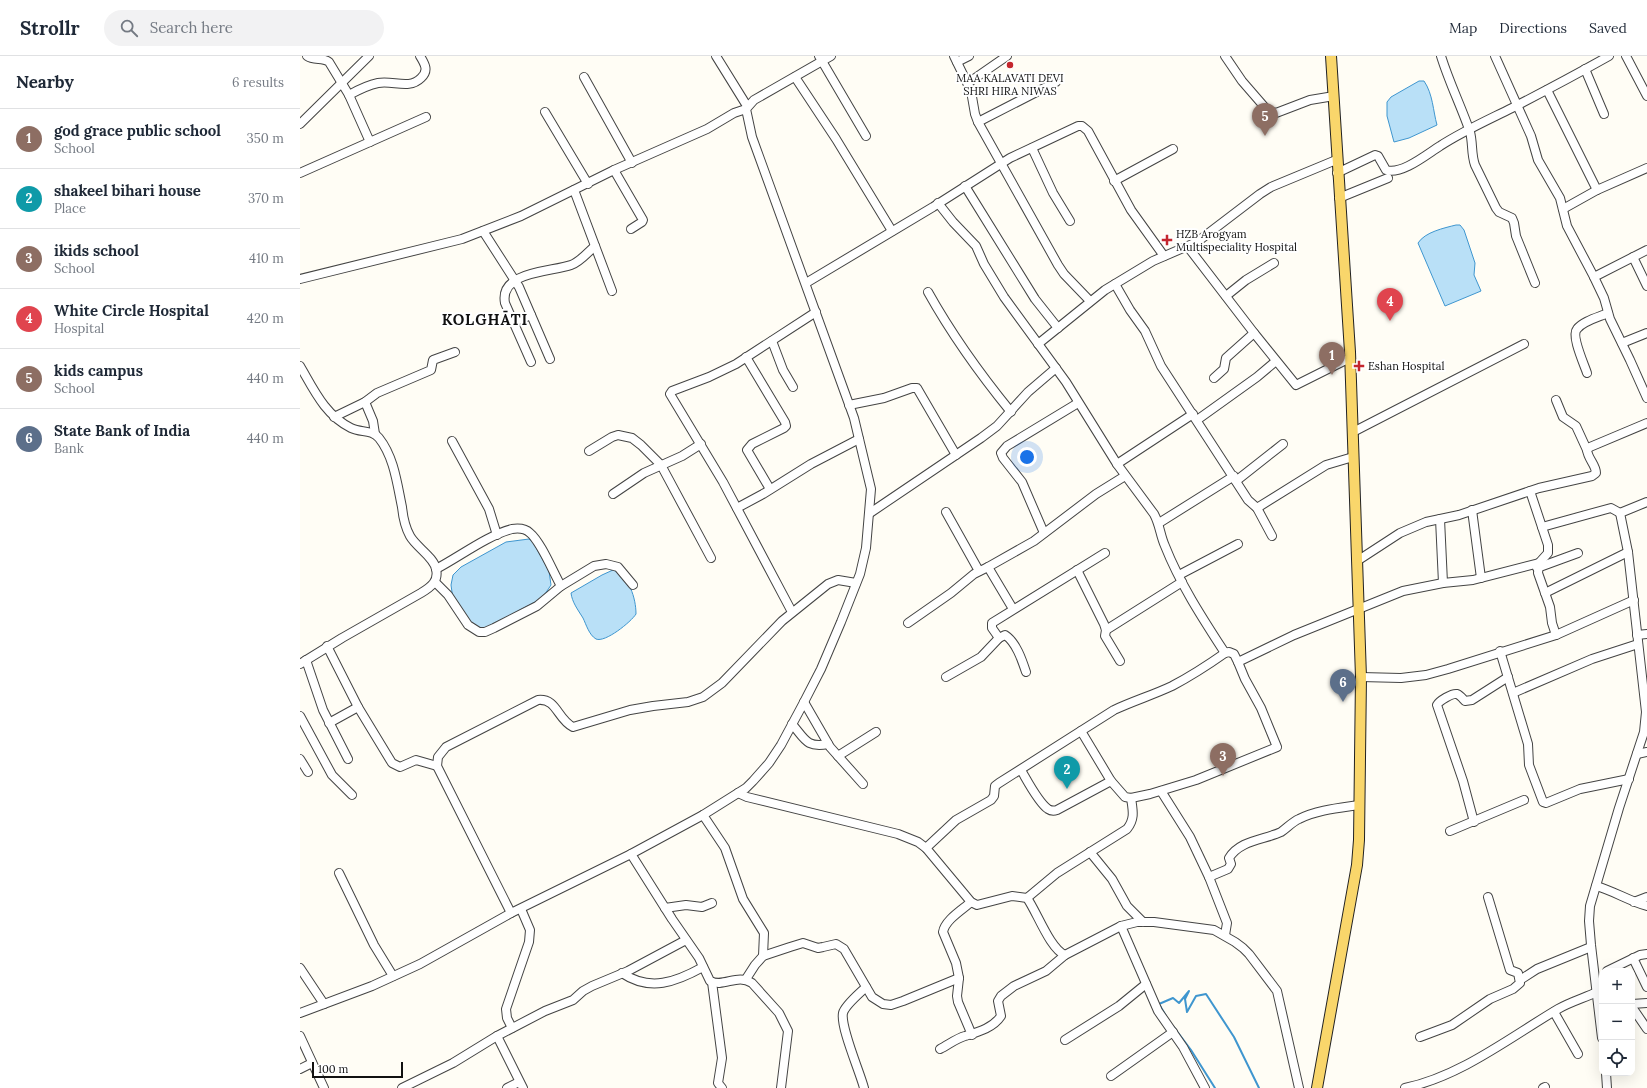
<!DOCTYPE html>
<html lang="en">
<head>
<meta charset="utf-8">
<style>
  :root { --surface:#fff; --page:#f2f2f3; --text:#1f2937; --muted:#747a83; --line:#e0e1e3; --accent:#2563eb }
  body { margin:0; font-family:Lora,serif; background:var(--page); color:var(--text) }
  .controls { position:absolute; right:12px; bottom:12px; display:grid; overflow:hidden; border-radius:8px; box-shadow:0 4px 16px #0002 }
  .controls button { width:36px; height:36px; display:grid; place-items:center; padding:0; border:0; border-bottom:1px solid var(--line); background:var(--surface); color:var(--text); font:20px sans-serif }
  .scale { position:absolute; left:12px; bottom:10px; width:91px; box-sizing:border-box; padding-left:4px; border:2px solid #111; border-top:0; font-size:11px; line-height:14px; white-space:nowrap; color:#111; -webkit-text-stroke:3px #fff; paint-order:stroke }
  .you { position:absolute; left:727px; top:401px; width:14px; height:14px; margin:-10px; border:3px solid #fff; border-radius:50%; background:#1a73e8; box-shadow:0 0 0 6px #1a73e833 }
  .badge { display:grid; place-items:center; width:26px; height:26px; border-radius:50%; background:var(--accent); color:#fff; font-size:13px; font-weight:700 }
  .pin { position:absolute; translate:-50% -33px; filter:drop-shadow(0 1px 2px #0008) }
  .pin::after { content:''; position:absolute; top:21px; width:14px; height:12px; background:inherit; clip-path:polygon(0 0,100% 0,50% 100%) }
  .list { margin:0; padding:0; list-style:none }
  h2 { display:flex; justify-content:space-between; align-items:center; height:52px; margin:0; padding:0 16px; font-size:17px }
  h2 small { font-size:13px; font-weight:400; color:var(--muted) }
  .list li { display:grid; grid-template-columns:26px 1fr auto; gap:12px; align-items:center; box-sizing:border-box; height:60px; padding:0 16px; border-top:1px solid var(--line) }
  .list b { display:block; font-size:15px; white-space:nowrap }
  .list p { margin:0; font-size:13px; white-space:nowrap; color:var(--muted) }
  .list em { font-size:13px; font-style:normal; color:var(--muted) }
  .icon { flex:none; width:22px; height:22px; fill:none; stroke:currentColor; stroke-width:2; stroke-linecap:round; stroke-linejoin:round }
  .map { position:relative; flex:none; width:1347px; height:1032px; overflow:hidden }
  header { display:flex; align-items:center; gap:24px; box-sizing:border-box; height:56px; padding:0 20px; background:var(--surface); border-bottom:1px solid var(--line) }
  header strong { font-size:19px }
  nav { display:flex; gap:22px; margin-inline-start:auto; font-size:14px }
  .search { width:280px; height:36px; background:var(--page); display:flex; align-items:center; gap:10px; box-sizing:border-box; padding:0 14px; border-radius:22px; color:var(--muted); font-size:15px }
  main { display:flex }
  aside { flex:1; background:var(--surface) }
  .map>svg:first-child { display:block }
  .water { fill:#b9e0f7; stroke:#3f96cf }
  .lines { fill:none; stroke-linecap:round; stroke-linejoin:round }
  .stream { stroke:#3f96cf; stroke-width:2 }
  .minor-casing { stroke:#444; stroke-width:10 }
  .major-casing { stroke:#222; stroke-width:12 }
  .minor { stroke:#fff; stroke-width:8 }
  .major { stroke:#f9d66b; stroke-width:10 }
  .poi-dot { fill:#c4262e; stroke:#fff; stroke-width:1.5 }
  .labels { text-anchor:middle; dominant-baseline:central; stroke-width:4; stroke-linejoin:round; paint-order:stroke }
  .poi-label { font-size:11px; fill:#111; stroke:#fff; text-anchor:start }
  .district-label { font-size:15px; font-weight:bold; letter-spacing:1px; fill:#111; stroke:#fff }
</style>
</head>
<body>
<header>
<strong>Strollr</strong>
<div class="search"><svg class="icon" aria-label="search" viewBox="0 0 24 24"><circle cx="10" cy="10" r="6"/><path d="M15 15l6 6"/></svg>Search here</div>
<nav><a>Map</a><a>Directions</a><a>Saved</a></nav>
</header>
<main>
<aside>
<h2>Nearby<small>6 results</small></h2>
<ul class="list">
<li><span class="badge" style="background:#8d6e63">1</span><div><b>god grace public school</b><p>School</p></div><em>350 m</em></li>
<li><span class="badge" style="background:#0f9aa8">2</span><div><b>shakeel bihari house</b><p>Place</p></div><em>370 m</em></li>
<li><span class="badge" style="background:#8d6e63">3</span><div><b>ikids school</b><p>School</p></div><em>410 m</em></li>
<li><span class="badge" style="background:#e0444e">4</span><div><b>White Circle Hospital</b><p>Hospital</p></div><em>420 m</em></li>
<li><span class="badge" style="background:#8d6e63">5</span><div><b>kids campus</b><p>School</p></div><em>440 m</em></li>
<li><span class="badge" style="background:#5c6f8a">6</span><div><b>State Bank of India</b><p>Bank</p></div><em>440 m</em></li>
</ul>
</aside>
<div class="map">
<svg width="1347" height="1032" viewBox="0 0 1347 1032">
  <rect width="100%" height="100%" fill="#fffdf5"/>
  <g class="water">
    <path d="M1119,25h5c9,13 9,30 13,44l-28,13 -15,4 -7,-26v-14l4,-5z"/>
    <path d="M1156,169h4l4,5 11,33 -1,12 7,16 -36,15 -27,-63c7,-11 26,-15 38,-18z"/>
    <polygon points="229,483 233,486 249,515 251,529 243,541 237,545 186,572 181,572 175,570 167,562 153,542 152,536 151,529 153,519 161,511 206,486"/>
    <path d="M313,514c16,6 23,28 23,44 -5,8 -31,29 -40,25 -7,-4 -10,-15 -13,-21 -5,-8 -11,-16 -12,-25l31,-18z"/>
  </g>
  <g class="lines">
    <g class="stream">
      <polyline points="866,960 859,948 873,942 879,947 889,935 885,943 887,956 896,940 906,938 934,981 959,1032"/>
      <polyline points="873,970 891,994 915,1032"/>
    </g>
    <g class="minor-casing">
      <g id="minor">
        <path d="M7,0c7,5 16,1 22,6l20,33 21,47"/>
        <polyline points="416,0 447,50"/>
        <polyline points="519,0 566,80"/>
        <polyline points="654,0 671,35 675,58 678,66 758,209 764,218 790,245"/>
        <polyline points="925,0 942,25 968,55 976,57 1010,44 1034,40"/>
        <path d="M1141,0c8,26 20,50 29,76 3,11 1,22 5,33l21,43 3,4 13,6 2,5 2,13 19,47"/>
        <polyline points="1195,0 1231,80 1238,104 1260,142 1267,170 1294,221 1304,242 1310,263 1330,304 1347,342"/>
        <polyline points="1326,0 1347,40"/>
        <polyline points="657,6 669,0"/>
        <polyline points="1285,13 1304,58"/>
        <polyline points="284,21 332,107"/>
        <polyline points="495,21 536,83 592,175"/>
        <polyline points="668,27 707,0"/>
        <polyline points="1247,34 1297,134"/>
        <path d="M49,39c9,-5 19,-10 29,-12 15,-3 31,7 43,-5 8,-7 4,-14 -1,-22"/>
        <polyline points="245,56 288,128"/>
        <polyline points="678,66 756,26"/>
        <polyline points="0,68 69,0"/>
        <polyline points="732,92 753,137 770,165"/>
        <polyline points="314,114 343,164 342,166 331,173"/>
        <polyline points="0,117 126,61"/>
        <path d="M1037,117l38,-18 3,1 8,14c16,5 41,-16 54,-24 23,-15 48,-26 72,-38 33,-17 65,-34 97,-52"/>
        <polyline points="814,125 873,93"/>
        <polyline points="665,130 735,243 758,272"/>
        <polyline points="274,134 312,235"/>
        <polyline points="1039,142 1088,122"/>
        <path d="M638,147l15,19 23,24 8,18 20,33 62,85 51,82 37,50c6,11 6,21 11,32 15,38 38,73 60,107l4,-1 5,2 4,8 7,17 16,29 16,39 -81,33 -46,14 -19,4 -6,-1 -14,-16 -30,-50"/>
        <polyline points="1263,153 1297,134 1347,112"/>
        <polyline points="183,175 219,231 250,303"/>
        <polyline points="888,191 954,277 996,329 1050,302"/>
        <polyline points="1333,201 1347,230"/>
        <polyline points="1294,221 1347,194"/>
        <polyline points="0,223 162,183 221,160 314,114 407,73 434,57 446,53"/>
        <polyline points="506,227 633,151 710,102 778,70 782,70 788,75 831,154 864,200"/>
        <polyline points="815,228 830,254 845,275 861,310 948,444 957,452 972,480"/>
        <path d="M628,236c24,43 52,82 83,120"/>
        <polyline points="926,240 946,224 974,207"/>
        <polyline points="213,266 231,259"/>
        <polyline points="472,285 483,314 493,331"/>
        <polyline points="1322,287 1347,277"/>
        <polyline points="738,288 805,234 853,205 897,186 960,138 971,131 1036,104"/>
        <polyline points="446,301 485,366 486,370 484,372 452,388 447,394 470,433"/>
        <path d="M231,306l-26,-59c-6,-32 46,-31 66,-38 9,-3 17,-13 24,-19"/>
        <path d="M0,310c14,24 25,49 51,62 10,5 20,1 28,10 15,19 18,45 23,69 1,10 3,20 8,29 6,11 24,21 26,33 3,12 -5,18 -15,24l-79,45 -42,26"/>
        <path d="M1287,317c-3,-9 -16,-37 -10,-44 6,-8 22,-12 31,-16"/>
        <polyline points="914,322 924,313 926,302 954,277"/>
        <polyline points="1256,344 1263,361 1276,370 1287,394"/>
        <polyline points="65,346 73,365 75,378"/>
        <polyline points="549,349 584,342 612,332 617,332 656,399"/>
        <polyline points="34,361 65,346 77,337 131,314 133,304 155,296"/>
        <polyline points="897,364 957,321 976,305"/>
        <polyline points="1053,376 1224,288"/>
        <polyline points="152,385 189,453 197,479"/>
        <polyline points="289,395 312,381 318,379 332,382 341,389 361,409 411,502"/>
        <polyline points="817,408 893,358"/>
        <polyline points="936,425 983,388"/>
        <polyline points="1230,435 1248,489 1248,497 1239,507 1238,517 1250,551 1252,567 1256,579"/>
        <polyline points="313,438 344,417 382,400 401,388"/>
        <polyline points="437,452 463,438 511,408 559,383"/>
        <polyline points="957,452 1026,409 1053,401"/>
        <polyline points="1172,454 1181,522"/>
        <polyline points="646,456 679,515"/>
        <polyline points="570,457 681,382 697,370 728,336 756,312"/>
        <polyline points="1140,463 1143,527"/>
        <polyline points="859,467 934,420"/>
        <polyline points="1242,471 1311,452 1320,457"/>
        <polyline points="744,477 722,426 703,402 701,397 707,390 778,347"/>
        <path d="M1057,505l43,-28 26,-11 33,-7 80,-27 53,-12 4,-3c0,-8 -8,-14 -9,-23l3,-3 57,-24"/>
        <polyline points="688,511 713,553"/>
        <polyline points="1237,512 1278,497"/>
        <path d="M136,513c23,-12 52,-34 76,-40 7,-1 13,-1 18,4 11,9 23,39 31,53"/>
        <polyline points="777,514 804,568 806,574 805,580 820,605"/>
        <polyline points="879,519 938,488"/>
        <polyline points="135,526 148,539 168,569 179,576 185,576 194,572 237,550 261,530 294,510 306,508 318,511 333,529"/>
        <polyline points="1245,537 1328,496"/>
        <polyline points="492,556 423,426 370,338 372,335 409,321 436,308 516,256"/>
        <polyline points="608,567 651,537 674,518 688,511 734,485 796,438 825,420"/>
        <polyline points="806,574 882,526"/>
        <polyline points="1337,579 1347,578"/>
        <polyline points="27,590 58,651 92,707 100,711 116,704 137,710"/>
        <polyline points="1200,595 1228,688 1229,709 1243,746 1246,747 1280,733 1329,723"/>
        <polyline points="6,604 23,654 48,703"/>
        <polyline points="938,606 994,579 1103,535 1143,527 1173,524 1239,507"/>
        <path d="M726,616c-4,-12 -10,-30 -21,-37l-6,3 -7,-10v-5l113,-70"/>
        <polyline points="646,621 681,601 699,582"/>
        <polyline points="1061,621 1101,622 1126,619 1148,613 1256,579 1334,544"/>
        <polyline points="1213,637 1292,603 1338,588"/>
        <polyline points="504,646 530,691 563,728"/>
        <polyline points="0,660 32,719 52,739"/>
        <polyline points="29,667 58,651"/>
        <path d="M492,668c13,15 14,24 36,20"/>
        <polyline points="1337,698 1347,696"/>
        <polyline points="538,700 576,676"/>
        <polyline points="0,703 8,716"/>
        <path d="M721,714c6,10 17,32 27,39 3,2 6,2 9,1l54,-29"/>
        <polyline points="861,735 890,781 909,821"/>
        <path d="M438,737l9,4 151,37 20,8 8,6 45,54 6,3 35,-9 15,2c10,14 23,51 38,57l56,-29 37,85 25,36 22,41"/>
        <polyline points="403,759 425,792 443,843 464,877 463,900"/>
        <path d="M1174,766l-11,-41 -26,-76c2,-4 15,-12 20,-11 3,1 6,5 8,7l7,-1 36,-23"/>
        <polyline points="1150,775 1224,744"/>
        <path d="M626,792l30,-28 35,-20 3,-4 1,-10 4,-3 115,-73c19,-9 39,-15 58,-24 19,-10 36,-21 53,-33"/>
        <polyline points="790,796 812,823 827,850 843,866"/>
        <path d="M331,798l41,65 27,39 11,23c14,7 27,-8 42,2l27,30 9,18 -7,57"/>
        <polyline points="39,817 74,889 93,920"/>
        <path d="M1296,830c18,5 33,15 51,20"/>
        <path d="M727,842l30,-25 70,-44c8,-10 6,-18 4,-31"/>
        <path d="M671,846c-9,8 -26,18 -28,30l13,31 3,15 -2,18 1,6 14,33"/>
        <polyline points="1334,846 1347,841"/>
        <polyline points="365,852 386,849 402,851 412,847"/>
        <path d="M211,857l-74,-147 1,-9 8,-10 92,-47c19,-2 19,19 35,27l57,-17 23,-4 35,-4 15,-5 19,-14 60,-62 46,-37 10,-4 18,3"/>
        <polyline points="821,870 837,866 854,866 914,874 935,886 943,892 949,898 977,935 999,1032"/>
        <path d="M925,879l2,-12 -18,-46 19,-8 3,-5 -2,-6c11,-18 35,-18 52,-26 6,-4 11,-10 18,-13 18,-9 40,-11 60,-14"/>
        <polyline points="1333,902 1347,931"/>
        <polyline points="0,912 24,948"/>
        <polyline points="1307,915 1340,899 1347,898"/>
        <path d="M322,917c28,19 54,9 81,-6"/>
        <polyline points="446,923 455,909 463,900 490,891 503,887 518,892 523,891 536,888 544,893 572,941 583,948 591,949 603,945 659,922"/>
        <polyline points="1220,924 1237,913 1291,891"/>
        <polyline points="412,926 422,1002 418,1027 422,1032"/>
        <polyline points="1332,948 1347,947"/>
        <polyline points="1332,951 1347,973"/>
        <polyline points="1254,956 1278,998"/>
        <polyline points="0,957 72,930 120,908 211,857 331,798 403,759 446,732 453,725 469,707 481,689 503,648 521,613 541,566 560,518 566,492 571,433 554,362 452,81 446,53 454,44 531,0"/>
        <polyline points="212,972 207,962 206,953 229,886 230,874 221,853"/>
        <polyline points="0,980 24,1032"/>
        <polyline points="1120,981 1152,969 1190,943 1213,933 1220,927 1218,917 1210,914 1188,841"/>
        <polyline points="1302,982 1291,889 1289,865 1290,850 1319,752 1344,676 1346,656 1328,496 1320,457 1347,446"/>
        <polyline points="765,984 819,950 846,928"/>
        <path d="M640,993c8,-4 17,-11 25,-13 13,-4 28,-8 36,-20l-3,-15 3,-5 13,-10 32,-15 19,-16"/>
        <polyline points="0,1013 12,1007"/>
        <polyline points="1306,1017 1307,1032"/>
        <polyline points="811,1020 873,976"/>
        <polyline points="102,1032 153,1007 197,980"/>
        <polyline points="207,1032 219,1026"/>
        <polyline points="223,1032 197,980 245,955 273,944 283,935 292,930 328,915 386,884"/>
        <path d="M564,1032c-4,-16 -24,-61 -21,-75 2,-8 17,-20 23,-26"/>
        <path d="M1105,1032c56,-12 104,-50 153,-79 12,-7 26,-11 39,-17"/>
        <polyline points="1243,1032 1245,1031"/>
      </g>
    </g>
    <g class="major-casing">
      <polyline id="major" points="1017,1032 1057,809 1059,784 1061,621 1050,296 1031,0"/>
    </g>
    <use href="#minor" class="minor"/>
    <use href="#major" class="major"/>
  </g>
  <g class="poi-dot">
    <circle cx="710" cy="9" r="4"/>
    <path d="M865 178h4v4h4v4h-4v4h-4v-4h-4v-4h4z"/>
    <path d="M1057 304h4v4h4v4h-4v4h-4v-4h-4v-4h4z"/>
  </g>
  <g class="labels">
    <g class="poi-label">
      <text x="710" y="22" text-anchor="middle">MAA KALAVATI DEVI<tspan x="710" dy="13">SHRI HIRA NIWAS</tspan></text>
      <text x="876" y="178">HZB Arogyam<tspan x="876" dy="13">Multispeciality Hospital</tspan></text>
      <text x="1068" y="310">Eshan Hospital</text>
    </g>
    <g class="district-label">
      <text x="185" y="263">KOLGHĀTI</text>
    </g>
  </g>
</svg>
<div class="controls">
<button>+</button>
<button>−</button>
<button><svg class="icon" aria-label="locate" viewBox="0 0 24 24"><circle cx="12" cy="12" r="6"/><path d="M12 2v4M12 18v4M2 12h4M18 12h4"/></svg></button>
</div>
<div class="scale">100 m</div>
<div class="you"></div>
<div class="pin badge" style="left:1032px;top:319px;background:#8d6e63">1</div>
<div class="pin badge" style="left:767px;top:733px;background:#0f9aa8">2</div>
<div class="pin badge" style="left:923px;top:720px;background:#8d6e63">3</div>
<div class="pin badge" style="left:1090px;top:265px;background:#e0444e">4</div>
<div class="pin badge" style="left:965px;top:80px;background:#8d6e63">5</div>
<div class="pin badge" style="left:1043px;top:646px;background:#5c6f8a">6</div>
</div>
</main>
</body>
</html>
